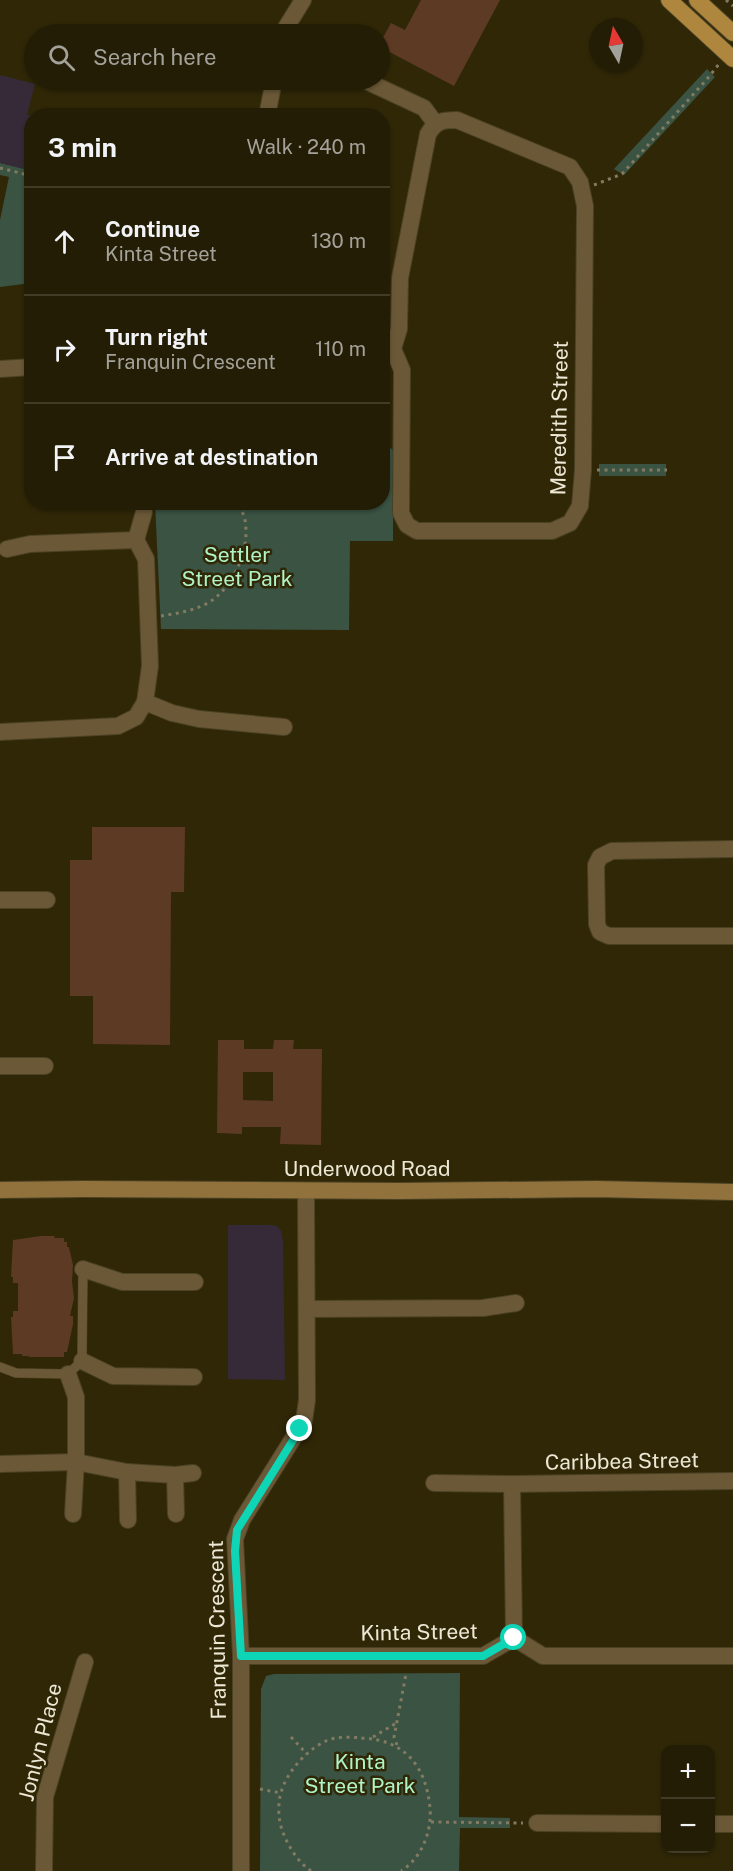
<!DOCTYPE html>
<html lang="en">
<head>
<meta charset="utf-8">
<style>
  :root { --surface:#241d05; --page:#2c260f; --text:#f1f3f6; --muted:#a3a29a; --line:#413b27 }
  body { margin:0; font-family:"Public Sans",sans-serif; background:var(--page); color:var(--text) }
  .controls { position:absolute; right:18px; bottom:18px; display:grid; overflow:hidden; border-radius:12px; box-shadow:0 2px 4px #0004 }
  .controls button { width:54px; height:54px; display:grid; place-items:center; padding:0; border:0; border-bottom:2px solid var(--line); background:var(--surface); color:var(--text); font:30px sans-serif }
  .compass { position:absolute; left:589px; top:18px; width:54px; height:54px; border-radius:50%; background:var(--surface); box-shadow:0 2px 4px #0004; rotate:351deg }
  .stop { position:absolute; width:18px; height:18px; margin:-14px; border:4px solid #0dd5b5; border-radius:50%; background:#fff }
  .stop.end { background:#0dd5b5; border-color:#fff; box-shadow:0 2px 6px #0008 }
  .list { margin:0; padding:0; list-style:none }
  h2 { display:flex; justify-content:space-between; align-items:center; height:78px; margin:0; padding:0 24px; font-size:26px }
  h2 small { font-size:20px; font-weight:400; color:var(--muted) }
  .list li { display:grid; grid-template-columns:39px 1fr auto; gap:18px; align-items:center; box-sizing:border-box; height:108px; padding:0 24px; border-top:2px solid var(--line) }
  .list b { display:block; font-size:22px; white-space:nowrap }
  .list p { margin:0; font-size:20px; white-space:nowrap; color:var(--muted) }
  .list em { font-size:20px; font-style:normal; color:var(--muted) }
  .icon { flex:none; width:33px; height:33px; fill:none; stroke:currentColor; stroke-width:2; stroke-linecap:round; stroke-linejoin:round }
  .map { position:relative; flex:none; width:733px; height:1871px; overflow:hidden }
  .search { position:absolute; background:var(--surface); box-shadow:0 2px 4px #0004; left:24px; top:24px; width:366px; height:66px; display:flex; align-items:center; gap:15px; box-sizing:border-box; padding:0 21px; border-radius:33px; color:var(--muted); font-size:22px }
  .panel { position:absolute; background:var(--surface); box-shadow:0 2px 4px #0004; left:24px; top:108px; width:366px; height:402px; border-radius:24px }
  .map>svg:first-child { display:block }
  .education { fill:#362a39 }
  .green { fill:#3a5343 }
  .building { fill:#5d3a24; fill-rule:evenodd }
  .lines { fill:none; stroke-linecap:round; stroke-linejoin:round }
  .service-casing { stroke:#4a4224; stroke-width:10 }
  .minor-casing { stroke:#4a4224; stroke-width:18 }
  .secondary-casing { stroke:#4a4224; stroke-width:18 }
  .primary-casing { stroke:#4a4224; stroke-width:18 }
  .path { stroke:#837b61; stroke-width:3; stroke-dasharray:3 4.5; stroke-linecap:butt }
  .service { stroke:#6b5837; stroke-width:9 }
  .minor { stroke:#6b5837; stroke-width:16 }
  .secondary { stroke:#91723c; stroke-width:16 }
  .primary { stroke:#ae863e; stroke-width:16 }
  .route { stroke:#0dd5b5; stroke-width:8 }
  .labels { text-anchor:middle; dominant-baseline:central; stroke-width:5; stroke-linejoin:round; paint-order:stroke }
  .street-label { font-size:21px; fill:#ede8d6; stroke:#302707 }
  .park-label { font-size:21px; fill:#aff3c7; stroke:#302707 }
</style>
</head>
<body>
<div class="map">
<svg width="733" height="1871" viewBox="0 0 733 1871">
  <rect width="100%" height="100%" fill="#302707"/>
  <g class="education">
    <polygon points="0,75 35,84 27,115 75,115 32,116 31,171 0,163"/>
    <polygon points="228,1225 270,1225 277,1226 281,1231 283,1241 285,1380 228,1379"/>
  </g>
  <g class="green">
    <polygon points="707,69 715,77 624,175 614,169"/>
    <polygon points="0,163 32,171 31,283 0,287 0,220 9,177 0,175"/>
    <polygon points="383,443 393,450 393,541 350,541 349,630 161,629 155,503 382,502"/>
    <rect x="599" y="464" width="67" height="12"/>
    <polygon points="460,1673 459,1817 510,1818 510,1828 460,1828 459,1871 260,1871 261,1689 266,1676 274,1674"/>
  </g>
  <g class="building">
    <polygon points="421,0 500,0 454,86 380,47 380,43 391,23 405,30"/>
    <polygon points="92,827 185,827 184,892 171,892 170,1045 93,1044 93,996 70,996 70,860 92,860"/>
    <path d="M218,1040h26v9h29l1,-9h20l-1,9h29l-1,96 -41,-1 1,-17h-39v7l-25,-1zM243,1072h30v29l-30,-1z"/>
    <polygon points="41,1236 55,1236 54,1238 64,1238 64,1242 67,1242 67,1247 69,1247 73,1265 72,1282 74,1298 70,1316 73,1316 73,1324 67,1352 64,1352 64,1357 29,1357 29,1356 22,1356 22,1354 13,1354 11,1317 13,1317 13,1311 18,1311 18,1283 13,1283 13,1277 11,1277 13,1240"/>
  </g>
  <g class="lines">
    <g class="service-casing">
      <polyline id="service" points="0,1367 16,1373 68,1374 82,1361 83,1269"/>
    </g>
    <g class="minor-casing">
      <g id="minor">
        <polyline points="282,34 303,0"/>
        <polyline points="364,80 424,108 435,123"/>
        <polyline points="267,116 274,80"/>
        <path d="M382,349h11l6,-20 1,-51 28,-144c8,-13 14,-14 29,-14l113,47 10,15 5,24 -2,264 -3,36 -10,17 -18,8h-135l-10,-6 -6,-12 1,-143 -9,-21"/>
        <polyline points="0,369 32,367"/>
        <polyline points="7,549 30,544 136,540"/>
        <polyline points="145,702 172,713 199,719 284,727"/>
        <polyline points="0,732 118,726 136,717 145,702 150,666 146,559 136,540 144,512 144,502"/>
        <polyline points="733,849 612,851 600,857 596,865 597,924 600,932 609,936 733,936"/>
        <polyline points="0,900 47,900"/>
        <polyline points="0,1066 45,1066"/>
        <polyline points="83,1269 122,1282 195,1282"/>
        <polyline points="307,1309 483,1308 516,1303"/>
        <polyline points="82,1361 113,1376 194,1377"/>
        <polyline points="68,1374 76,1397 76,1462 73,1514"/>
        <polyline points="0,1464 76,1462 127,1472 175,1475 193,1473"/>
        <polyline points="127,1472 128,1520"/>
        <polyline points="175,1475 176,1514"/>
        <polyline points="434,1483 512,1484 733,1481"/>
        <polyline points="512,1484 514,1638"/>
        <polyline points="241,1656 483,1656 514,1638 543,1656 733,1656"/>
        <polyline points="537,1823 666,1824"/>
        <polyline points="710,1824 733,1824"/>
        <polyline points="44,1871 45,1797 85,1662"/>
        <polyline points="241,1871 241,1656 235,1539 242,1520 304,1421 307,1400 306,1191"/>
      </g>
    </g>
    <g class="secondary-casing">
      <polyline id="secondary" points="0,1190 84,1189 399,1191 596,1189 733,1192"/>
    </g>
    <g class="primary-casing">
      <g id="primary">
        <polyline points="669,0 733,59"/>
        <polyline points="697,0 733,33"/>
      </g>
    </g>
    <g class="path">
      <polyline points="726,0 733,6"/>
      <polyline points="0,168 32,176"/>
      <polyline points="594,185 622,174 707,79 719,64"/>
      <polyline points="597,470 667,470"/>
      <path d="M161,616c18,-3 38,-6 53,-17 22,-18 36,-51 31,-79 -1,-6 -5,-12 -7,-18"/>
      <polyline points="291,1737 307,1754"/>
      <polyline points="373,1737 398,1722"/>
      <polyline points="397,1745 394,1737 406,1674"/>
      <polyline points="260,1789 281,1793"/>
      <polyline points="431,1822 523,1823"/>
      <path d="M311,1871c-12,-8 -21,-22 -27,-36 -4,-9 -6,-20 -5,-31 1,-25 25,-53 47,-63 11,-5 25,-4 36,-3 43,2 64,28 68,70 2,23 -8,50 -29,63"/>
    </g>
    <use href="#service" class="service"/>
    <use href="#minor" class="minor"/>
    <use href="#secondary" class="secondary"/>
    <use href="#primary" class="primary"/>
  </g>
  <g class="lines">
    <polyline class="route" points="300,1429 237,1530 235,1551 241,1656 483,1656 514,1638"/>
  </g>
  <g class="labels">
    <g class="street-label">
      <text transform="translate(559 418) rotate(-89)">Meredith Street</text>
      <text x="367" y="1168">Underwood Road</text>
      <text transform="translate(622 1461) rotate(-1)">Caribbea Street</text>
      <text transform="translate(217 1630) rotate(-91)">Franquin Crescent</text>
      <text transform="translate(419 1632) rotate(-1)">Kinta Street</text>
      <text transform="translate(40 1742) rotate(-76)">Jonlyn Place</text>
    </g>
    <g class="park-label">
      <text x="237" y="554">Settler<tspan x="237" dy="24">Street Park</tspan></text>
      <text x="360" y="1761">Kinta<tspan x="360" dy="24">Street Park</tspan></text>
    </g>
  </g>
</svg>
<div class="controls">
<button>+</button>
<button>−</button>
</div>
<svg class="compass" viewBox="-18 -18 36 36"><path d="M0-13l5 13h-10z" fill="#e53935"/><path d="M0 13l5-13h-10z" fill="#a3a29a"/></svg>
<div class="stop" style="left:514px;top:1638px"></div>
<div class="stop end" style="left:300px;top:1429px"></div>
<div class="search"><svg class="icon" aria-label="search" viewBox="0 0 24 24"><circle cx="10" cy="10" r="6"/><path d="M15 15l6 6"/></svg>Search here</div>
<section class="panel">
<h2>3 min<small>Walk · 240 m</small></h2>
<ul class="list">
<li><svg class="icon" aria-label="ahead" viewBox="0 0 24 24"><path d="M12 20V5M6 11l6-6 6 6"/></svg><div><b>Continue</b><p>Kinta Street</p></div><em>130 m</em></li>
<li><svg class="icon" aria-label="right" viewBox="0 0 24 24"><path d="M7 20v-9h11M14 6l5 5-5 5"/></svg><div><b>Turn right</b><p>Franquin Crescent</p></div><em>110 m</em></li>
<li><svg class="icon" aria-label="arrive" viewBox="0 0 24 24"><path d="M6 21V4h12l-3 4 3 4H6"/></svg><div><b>Arrive at destination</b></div></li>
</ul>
</section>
</div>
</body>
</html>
